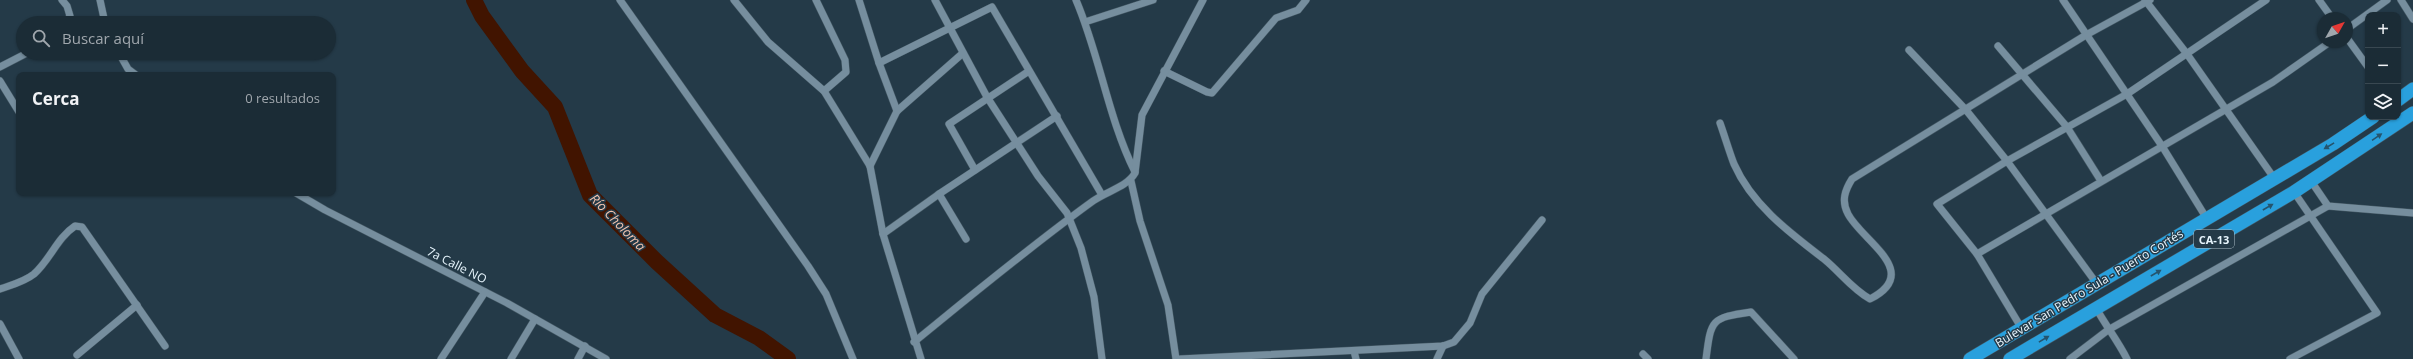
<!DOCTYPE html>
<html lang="es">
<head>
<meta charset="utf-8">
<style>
  :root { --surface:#1b2c36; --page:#24343e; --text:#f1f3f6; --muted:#a0a7ad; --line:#394851 }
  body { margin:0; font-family:"Open Sans",sans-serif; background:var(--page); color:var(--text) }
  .controls { position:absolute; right:12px; top:12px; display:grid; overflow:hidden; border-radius:8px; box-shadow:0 1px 3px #0004 }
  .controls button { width:36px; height:36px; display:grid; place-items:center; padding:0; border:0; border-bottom:1px solid var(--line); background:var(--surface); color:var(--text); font:20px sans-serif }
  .compass { position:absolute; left:2317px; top:12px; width:36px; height:36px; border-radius:50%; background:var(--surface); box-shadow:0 1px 3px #0004; rotate:50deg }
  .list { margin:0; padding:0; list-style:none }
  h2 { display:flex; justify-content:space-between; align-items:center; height:52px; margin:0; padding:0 16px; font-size:17px }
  h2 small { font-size:13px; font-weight:400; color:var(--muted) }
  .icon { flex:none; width:22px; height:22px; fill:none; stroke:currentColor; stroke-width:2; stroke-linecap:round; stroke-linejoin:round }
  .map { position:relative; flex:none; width:2413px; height:359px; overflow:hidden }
  .search { position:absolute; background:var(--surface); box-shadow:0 1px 3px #0004; left:16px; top:16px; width:320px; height:44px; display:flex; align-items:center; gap:10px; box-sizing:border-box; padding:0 14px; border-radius:22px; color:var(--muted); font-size:15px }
  .panel { position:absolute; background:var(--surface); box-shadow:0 1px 3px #0004; left:16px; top:72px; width:320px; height:124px; border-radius:8px }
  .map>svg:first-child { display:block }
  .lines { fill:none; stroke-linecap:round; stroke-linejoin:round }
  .river { stroke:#411400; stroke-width:16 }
  .street-casing { stroke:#445864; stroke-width:8 }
  .highway-casing { stroke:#445864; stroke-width:14 }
  .street { stroke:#768e9e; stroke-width:7 }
  .highway { stroke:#29a0dd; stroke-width:13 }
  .oneway { fill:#25546d }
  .labels { text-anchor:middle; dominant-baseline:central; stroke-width:3; stroke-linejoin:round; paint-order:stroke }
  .shield { fill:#243a48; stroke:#acbdc7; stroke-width:1 }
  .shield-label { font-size:11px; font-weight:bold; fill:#e7f5fd }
  .street-label { font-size:12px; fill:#e7f5fd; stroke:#243a48 }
  .water-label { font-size:13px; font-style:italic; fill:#f5c4ae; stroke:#243a48 }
</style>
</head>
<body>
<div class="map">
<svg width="2413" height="359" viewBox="0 0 2413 359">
  <rect width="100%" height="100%" fill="#243a48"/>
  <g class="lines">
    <polyline class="river" points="474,0 482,16 522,71 555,107 590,195 657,262 715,315 759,338 788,359"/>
    <g class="street-casing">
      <g id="street">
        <polyline points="62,0 67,6 70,16 65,23"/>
        <polyline points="100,0 105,23"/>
        <polyline points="620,0 808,266 826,294 853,359"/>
        <polyline points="734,0 768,42 824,91 870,166 883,234 921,359"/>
        <polyline points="816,0 845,60 846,72 824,91"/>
        <polyline points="859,0 879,63 897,111"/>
        <polyline points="935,0 987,97 1038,176 1067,213 1081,248 1094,297 1102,359"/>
        <path d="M1076,0c24,56 32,118 59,172"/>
        <polyline points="2063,0 2162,146 2207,219"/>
        <polyline points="2145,0 2187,54 2274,178"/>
        <polyline points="2319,0 2332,18"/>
        <polyline points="2401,0 2413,19"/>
        <polyline points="1085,22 1153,0"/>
        <polyline points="2347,29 2387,0"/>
        <polyline points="2347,38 2368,67"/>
        <polyline points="1998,46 2067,127 2101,181"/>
        <polyline points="1909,50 1966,110 2007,161 2097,284"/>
        <polyline points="119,53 128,69 136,75"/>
        <polyline points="879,63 992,7 1102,195"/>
        <polyline points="0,67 27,53"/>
        <polyline points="1164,71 1207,92 1212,93 1276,18 1298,10 1306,0"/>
        <polyline points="0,81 19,112"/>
        <path d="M1720,123c5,14 9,28 14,41 18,41 56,69 90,95 16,13 28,30 46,40 53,-27 -8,-58 -22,-85 -7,-13 -3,-24 4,-35l234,-144 64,-35"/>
        <polyline points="870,166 897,111 963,53"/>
        <polyline points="975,170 949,124 1029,71"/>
        <polyline points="1131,181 1140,221 1168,305 1176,359"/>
        <polyline points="2311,181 2328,206 2413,213"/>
        <polyline points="296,193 325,210 507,303 606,359"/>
        <polyline points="939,194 966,239"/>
        <polyline points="883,234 939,194 1057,116"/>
        <polyline points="1977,254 2273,82 2330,42"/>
        <path d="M0,289c11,-4 24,-7 34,-15 16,-14 23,-36 41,-48l7,1 83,119"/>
        <path d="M2096,308c10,18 22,33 31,51"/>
        <polyline points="0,324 19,359"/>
        <polyline points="2022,329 1977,254 1937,204 2007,161 2127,94 2266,0"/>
        <path d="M914,342c59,-48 118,-97 179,-141 14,-10 34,-14 42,-28l7,-58 61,-115"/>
        <polyline points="1354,351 1356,359"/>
        <polyline points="1643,354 1648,359"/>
        <polyline points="77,355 137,305"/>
        <polyline points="441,359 485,292"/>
        <polyline points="511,359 535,319"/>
        <polyline points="578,359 585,346"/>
        <polyline points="1180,359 1443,346 1454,342 1470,323 1482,294 1542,220"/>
        <polyline points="1437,359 1443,346"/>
        <path d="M1706,359c5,-40 5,-41 45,-47l43,47"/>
        <polyline points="2070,359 2108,330 2328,206"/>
        <polyline points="2290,359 2377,313 2294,192"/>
      </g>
    </g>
    <g class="highway-casing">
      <g id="highway">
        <polyline points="2398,100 2413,89"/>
        <polyline points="1970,359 2333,144 2373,117"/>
        <polyline points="2010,359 2294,192 2413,113"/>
      </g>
    </g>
    <use href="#street" class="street"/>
    <use href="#highway" class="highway"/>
  </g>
  <defs><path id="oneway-solid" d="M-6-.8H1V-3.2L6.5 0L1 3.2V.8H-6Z"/></defs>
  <g class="oneway">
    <use href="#oneway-solid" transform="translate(2377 137) rotate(-34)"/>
    <use href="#oneway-solid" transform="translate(2329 146) rotate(149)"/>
    <use href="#oneway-solid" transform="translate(2268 207) rotate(-30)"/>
    <use href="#oneway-solid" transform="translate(2156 273) rotate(-30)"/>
    <use href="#oneway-solid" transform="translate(2044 339) rotate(-31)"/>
  </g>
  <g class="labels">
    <rect class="shield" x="2194" y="230" width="40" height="18" rx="3"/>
    <g class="shield-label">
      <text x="2214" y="239">CA-13</text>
    </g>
    <g class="street-label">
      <text transform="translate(457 265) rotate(27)">7a Calle NO</text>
      <text transform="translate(2089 288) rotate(-31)">Bulevar San Pedro Sula - Puerto Cortés</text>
    </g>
    <g class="water-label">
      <text transform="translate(618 222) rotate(46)">Río Choloma</text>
    </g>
  </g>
</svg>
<div class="controls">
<button>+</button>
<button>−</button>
<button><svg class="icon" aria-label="layers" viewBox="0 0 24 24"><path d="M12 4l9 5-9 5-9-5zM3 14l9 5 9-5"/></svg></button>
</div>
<svg class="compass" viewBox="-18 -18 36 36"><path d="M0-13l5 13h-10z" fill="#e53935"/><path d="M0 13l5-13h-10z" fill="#a0a7ad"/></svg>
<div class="search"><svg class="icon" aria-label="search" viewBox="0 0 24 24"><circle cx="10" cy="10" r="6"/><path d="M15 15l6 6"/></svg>Buscar aquí</div>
<section class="panel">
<h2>Cerca<small>0 resultados</small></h2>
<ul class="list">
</ul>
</section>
</div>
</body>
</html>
